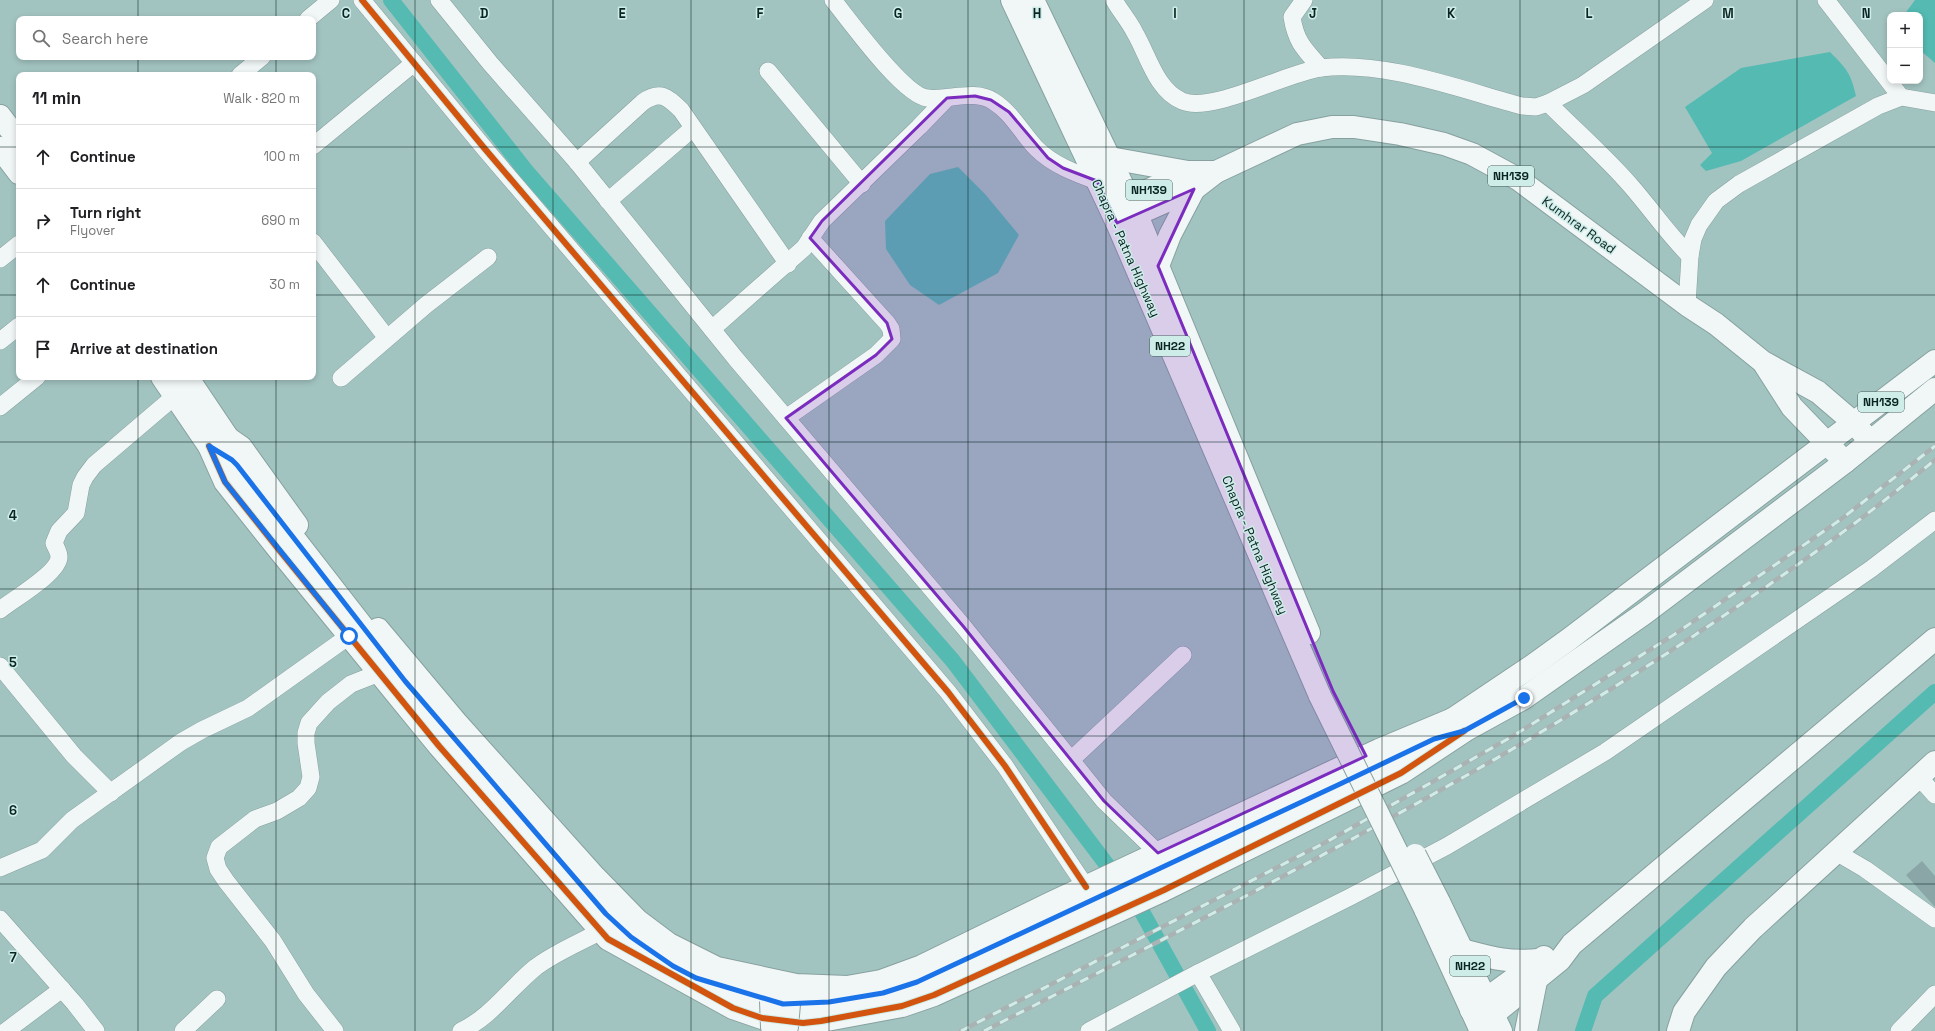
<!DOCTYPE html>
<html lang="en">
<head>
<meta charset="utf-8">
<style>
  :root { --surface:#fff; --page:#f2f2f2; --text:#202124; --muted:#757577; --line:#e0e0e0 }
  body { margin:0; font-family:"Space Grotesk",sans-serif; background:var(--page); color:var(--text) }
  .controls { position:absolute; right:12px; top:12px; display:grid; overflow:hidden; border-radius:8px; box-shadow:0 2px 6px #0003 }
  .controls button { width:36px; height:36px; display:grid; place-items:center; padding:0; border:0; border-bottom:1px solid var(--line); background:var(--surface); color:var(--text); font:20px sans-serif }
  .stop { position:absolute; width:12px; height:12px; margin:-9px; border:3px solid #1a73e8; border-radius:50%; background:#fff }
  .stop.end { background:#1a73e8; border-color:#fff; box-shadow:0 1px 4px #0008 }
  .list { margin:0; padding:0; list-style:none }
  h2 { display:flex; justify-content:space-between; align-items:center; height:52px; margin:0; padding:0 16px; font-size:17px }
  h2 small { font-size:13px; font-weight:400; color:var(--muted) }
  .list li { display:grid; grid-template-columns:26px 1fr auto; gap:12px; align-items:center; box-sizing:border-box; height:64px; padding:0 16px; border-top:1px solid var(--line) }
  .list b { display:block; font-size:15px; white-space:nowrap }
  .list p { margin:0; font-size:13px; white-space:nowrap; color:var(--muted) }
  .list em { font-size:13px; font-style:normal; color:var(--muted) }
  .icon { flex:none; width:22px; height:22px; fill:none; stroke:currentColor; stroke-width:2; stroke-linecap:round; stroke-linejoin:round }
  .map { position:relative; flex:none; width:1935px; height:1031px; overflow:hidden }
  .search { position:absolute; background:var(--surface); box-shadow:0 2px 6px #0003; left:16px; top:16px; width:300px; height:44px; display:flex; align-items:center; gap:10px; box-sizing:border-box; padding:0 14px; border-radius:8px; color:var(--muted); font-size:15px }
  .panel { position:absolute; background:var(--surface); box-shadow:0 2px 6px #0003; left:16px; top:72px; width:300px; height:308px; border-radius:8px }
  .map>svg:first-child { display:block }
  .water { fill:#54bab2 }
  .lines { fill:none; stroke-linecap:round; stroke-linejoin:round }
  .canal { stroke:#54bab2; stroke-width:16 }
  .building { fill:#8ba6a7 }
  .street-casing { stroke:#86a19f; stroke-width:18 }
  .secondary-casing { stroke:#86a19f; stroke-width:24 }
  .primary-casing { stroke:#86a19f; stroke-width:24 }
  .highway-casing { stroke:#86a19f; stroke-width:24 }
  .street { stroke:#f1f6f6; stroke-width:17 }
  .secondary { stroke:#f1f6f6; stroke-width:22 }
  .primary { stroke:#f1f6f6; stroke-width:22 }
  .highway { stroke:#f1f6f6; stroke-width:22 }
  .rail-casing { stroke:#aab3b3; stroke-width:4.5 }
  .rail { stroke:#ceede9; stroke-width:3; stroke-dasharray:9; stroke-linecap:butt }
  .secondary-bridge-casing { stroke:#86a19f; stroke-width:24; stroke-linecap:butt }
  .highway-bridge-casing { stroke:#86a19f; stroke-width:24; stroke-linecap:butt }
  .secondary-bridge { stroke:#f1f6f6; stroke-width:22 }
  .highway-bridge { stroke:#f1f6f6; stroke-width:22 }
  .cycleway-casing { stroke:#ceede9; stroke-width:8 }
  .cycleway { stroke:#d2540e; stroke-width:6 }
  .route { stroke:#1a73e8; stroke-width:5 }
  .marked { fill:#7b2cbf; fill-opacity:0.2; stroke:#7b2cbf; stroke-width:3; stroke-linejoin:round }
  .grid { fill:none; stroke:#0a2422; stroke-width:1; stroke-opacity:0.55 }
  .labels { text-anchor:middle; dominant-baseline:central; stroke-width:3; stroke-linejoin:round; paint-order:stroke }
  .shield { fill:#ceede9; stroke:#45605e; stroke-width:1 }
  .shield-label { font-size:12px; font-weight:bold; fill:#0a2422 }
  .street-label { font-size:13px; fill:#0a2422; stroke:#ceede9 }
  .grid-label { font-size:13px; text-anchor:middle; font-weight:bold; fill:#0a2422; stroke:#ceede9; stroke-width:3; stroke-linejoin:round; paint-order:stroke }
</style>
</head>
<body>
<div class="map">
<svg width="1935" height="1031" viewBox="0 0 1935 1031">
  <rect width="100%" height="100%" fill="#a2c4c1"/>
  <g class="water">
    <polygon points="1915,0 1935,0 1935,63 1920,50 1920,15 1904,15"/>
    <path d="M1830,52c16,16 21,21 26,44l-115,65 -35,10 -6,-6 12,-12 -27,-46 56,-39z"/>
    <polygon points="958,167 985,194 1019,235 998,273 939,305 910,285 886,249 885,221 930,174"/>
  </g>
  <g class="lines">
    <g class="canal">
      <polyline points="391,0 526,171 953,661 1141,910 1208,1031"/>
      <polyline points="1583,1031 1595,996 1935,692"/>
    </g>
  </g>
  <polygon class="building" points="1922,861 1935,876 1935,907 1906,875"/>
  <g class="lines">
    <g class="street-casing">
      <g id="street">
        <polyline points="362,0 485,149 948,692 1005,766 1086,887"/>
        <polyline points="439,0 490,63 577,162 736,359 963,626 1104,801 1158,853"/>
        <path d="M833,0c17,21 70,95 94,98 20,3 47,-9 66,3 19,12 28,31 43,47 17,17 39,25 61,33"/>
        <path d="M1114,0c6,11 15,21 21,33 13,22 21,57 47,68 29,13 106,-29 139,-33 63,-8 141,22 201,38l14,1 12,-4 35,-18 122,-85"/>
        <path d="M1304,0l-12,17c4,25 12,32 29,51"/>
        <polyline points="1826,0 1901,97"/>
        <polyline points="308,19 331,0"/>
        <polyline points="768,71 862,184"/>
        <polyline points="240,75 262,57"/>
        <path d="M1548,103c28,28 57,53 83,83 20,23 37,48 59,70"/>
        <polyline points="313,146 414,63"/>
        <path d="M577,162l66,-60c17,-12 25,-5 38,8l107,154"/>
        <polyline points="608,201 693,128"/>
        <polyline points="313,242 387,338"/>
        <polyline points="0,259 19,244"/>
        <polyline points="1687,305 1690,256 1693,239 1699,225 1716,201 1739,184 1878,106 1901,97 1935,103"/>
        <polyline points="712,329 804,248 822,221 919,127 947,98"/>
        <polyline points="0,341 19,326"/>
        <polyline points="341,378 426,305 488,257"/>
        <polyline points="0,407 37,377"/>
        <polyline points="786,418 876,355 892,339 891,329 887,323 810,238"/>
        <path d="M0,610c12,-10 59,-37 59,-53 0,-5 -3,-9 -5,-14l5,-12 17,-18 5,-28 4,-8 9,-12 81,-69"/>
        <polyline points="0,666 74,756 111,793"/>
        <polyline points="1071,760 1183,655"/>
        <polyline points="1919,777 1935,795"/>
        <polyline points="1836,852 1865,869 1935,919"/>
        <polyline points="0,868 42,850 72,820 181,742 202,730 248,708 349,636"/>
        <polyline points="0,919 75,1004 96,1031"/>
        <polyline points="1198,973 1232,1031"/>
        <polyline points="6,1031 62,989"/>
        <polyline points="183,1031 217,999"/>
        <polyline points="335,1031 306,994 273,941 226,881 218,869 215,858 219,847 255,819 277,811 299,798 308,788 311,777 306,743 306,733 309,723 328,702 351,684 379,673"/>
        <path d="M461,1031c30,-14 50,-44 75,-64 20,-15 43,-24 65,-36"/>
        <polyline points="1089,1031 1198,973 1350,897 1447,846 1605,752 1871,569 1935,520"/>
        <polyline points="1899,1031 1935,994"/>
      </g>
    </g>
    <g class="secondary-casing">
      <g id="secondary">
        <polyline points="228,438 241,447 297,525"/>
        <polyline points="209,446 225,482 279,550 439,746 608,939 733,1008 762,1018 803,1023 821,1021 902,1006 934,995 1164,890 1401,773 1463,732"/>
        <polyline points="378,629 456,722 595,877 637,920 669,944 717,968 796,985 847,987 881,981 922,966 1051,903 1379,750 1453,719"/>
        <polyline points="1471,1010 1544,957"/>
        <polyline points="1479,1026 1560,960 1572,944 1935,639"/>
        <polyline points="1678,1031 1684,1012 1716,967 1753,928 1935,762"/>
      </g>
    </g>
    <g class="primary-casing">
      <g id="primary">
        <polyline points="0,116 19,141"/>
        <polyline points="0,148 19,173"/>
        <polyline points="162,377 209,446 232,460 237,465 405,681 606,915 631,937 673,966 696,978 783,1004 829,1002 883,993 917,982 1340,784 1434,739 1464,731 1524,698 1645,613 1845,462"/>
        <polyline points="187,377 228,438 232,460"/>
        <polyline points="1434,739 1453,719 1532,666 1568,640 1827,443"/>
      </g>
    </g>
    <g class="highway-casing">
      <g id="highway">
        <polyline points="1012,0 1117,223 1320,696"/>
        <polyline points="1033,0 1137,215 1309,633"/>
        <polyline points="1110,158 1188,172"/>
        <polyline points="1116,205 1188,172 1216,172"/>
        <polyline points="1117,223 1194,189 1216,172 1297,134 1332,127 1354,127 1400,134 1444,144 1472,154 1518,179 1687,305 1716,324 1763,362 1818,392 1853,422 1870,441"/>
        <polyline points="1158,266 1170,235 1194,189"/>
        <polyline points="1765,365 1792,407 1845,462 1935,389"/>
        <polyline points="1827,443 1935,361"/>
        <polyline points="1439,902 1501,1031"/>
        <polyline points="1425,909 1481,1031"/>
        <path d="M1462,950c30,8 46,13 77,10"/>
        <polyline points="1526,1031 1536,981"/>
      </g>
    </g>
    <use href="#street" class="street"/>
    <use href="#secondary" class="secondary"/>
    <use href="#primary" class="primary"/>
    <use href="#highway" class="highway"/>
    <g class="rail-casing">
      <g id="rail">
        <polyline points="961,1031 1330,840 1513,736 1675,634 1840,520 1935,446"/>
        <path d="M984,1031c179,-91 358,-183 532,-284 113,-67 225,-140 331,-218 30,-22 59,-46 88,-69"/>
      </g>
    </g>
    <use href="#rail" class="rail"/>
    <g class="secondary-bridge-casing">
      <g id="secondary-bridge">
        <polyline points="771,1001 772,1027 776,1031"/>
        <polyline points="783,1031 787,1027 789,1004"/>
      </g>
    </g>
    <g class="highway-bridge-casing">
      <g id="highway-bridge">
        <polyline points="1320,696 1425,909"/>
        <polyline points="1415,855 1439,902"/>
      </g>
    </g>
    <use href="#secondary-bridge" class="secondary-bridge"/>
    <use href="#highway-bridge" class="highway-bridge"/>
    <g class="cycleway-casing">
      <g id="cycleway">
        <polyline points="362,0 485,149 948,692 1005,766 1086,887"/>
        <polyline points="209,446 225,482 279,550 439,746 608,939 733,1008 762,1018 803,1023 821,1021 902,1006 934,995 1164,890 1401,773 1464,731"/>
      </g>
    </g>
    <use href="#cycleway" class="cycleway"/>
  </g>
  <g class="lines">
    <polyline class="route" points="349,636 225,482 209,446 232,460 237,465 405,681 606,914 631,937 673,966 696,978 783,1004 829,1002 883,993 917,982 1340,784 1434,739 1464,731 1524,698"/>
  </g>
  <path class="marked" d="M975,96l16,4 18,12 39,46 15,10 34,13 20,42 77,-34 -36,77 175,425 33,65 -208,97 -54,-52 -141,-175 -177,-208 90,-63 16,-16 -5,-16 -77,-85 12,-17 125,-123z"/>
  <path class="grid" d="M138,0v19M276,0v19M415,0v1031M553,0v1031M691,0v1031M829,0v1031M968,0v1031M1106,0v1031M1244,0v1031M1382,0v1031M1520,0v1031M1659,0v1031M1797,0v1031M138,57v18M276,57v18M0,147h19M313,147h1622M0,295h19M313,295h1622M138,377v654M276,377v654M0,442h1935M0,589h1935M0,736h1935M0,884h1935"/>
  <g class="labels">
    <g class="shield">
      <rect x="1488" y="166" width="46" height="20" rx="3"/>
      <rect x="1126" y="180" width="46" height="20" rx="3"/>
      <rect x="1150" y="336" width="40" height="20" rx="3"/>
      <rect x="1858" y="392" width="46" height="20" rx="3"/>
      <rect x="1450" y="956" width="40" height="20" rx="3"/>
    </g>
    <g class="shield-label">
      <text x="1511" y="176">NH139</text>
      <text x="1149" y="190">NH139</text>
      <text x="1170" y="346">NH22</text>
      <text x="1881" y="402">NH139</text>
      <text x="1470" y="966">NH22</text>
    </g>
    <g class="street-label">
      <text transform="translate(1579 225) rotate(36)">Kumhrar Road</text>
      <text transform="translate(1126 248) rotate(66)">Chapra - Patna Highway</text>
      <text transform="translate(1255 545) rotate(67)">Chapra - Patna Highway</text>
    </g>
  </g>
  <g class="grid-label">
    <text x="346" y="18">C</text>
    <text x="484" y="18">D</text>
    <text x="622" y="18">E</text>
    <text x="760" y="18">F</text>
    <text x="898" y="18">G</text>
    <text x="1037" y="18">H</text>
    <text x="1175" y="18">I</text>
    <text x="1313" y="18">J</text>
    <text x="1451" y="18">K</text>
    <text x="1589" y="18">L</text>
    <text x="1728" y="18">M</text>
    <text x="1866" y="18">N</text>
    <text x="13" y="520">4</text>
    <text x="13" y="667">5</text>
    <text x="13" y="815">6</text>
    <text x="13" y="962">7</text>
  </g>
</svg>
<div class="controls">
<button>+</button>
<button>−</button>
</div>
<div class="stop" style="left:349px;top:636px"></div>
<div class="stop end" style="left:1524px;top:698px"></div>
<div class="search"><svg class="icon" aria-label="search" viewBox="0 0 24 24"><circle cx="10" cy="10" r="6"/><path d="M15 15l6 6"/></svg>Search here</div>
<section class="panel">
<h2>11 min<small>Walk · 820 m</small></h2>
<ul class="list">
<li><svg class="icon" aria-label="ahead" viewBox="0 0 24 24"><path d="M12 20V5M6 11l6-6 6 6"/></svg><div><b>Continue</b></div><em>100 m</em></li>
<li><svg class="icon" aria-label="right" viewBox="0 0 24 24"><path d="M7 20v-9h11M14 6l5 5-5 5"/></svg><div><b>Turn right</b><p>Flyover</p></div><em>690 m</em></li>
<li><svg class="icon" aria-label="ahead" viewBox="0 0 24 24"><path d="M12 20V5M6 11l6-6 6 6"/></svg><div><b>Continue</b></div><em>30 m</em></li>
<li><svg class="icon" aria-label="arrive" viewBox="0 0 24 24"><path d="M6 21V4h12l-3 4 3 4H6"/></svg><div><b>Arrive at destination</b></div></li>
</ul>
</section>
</div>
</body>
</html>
